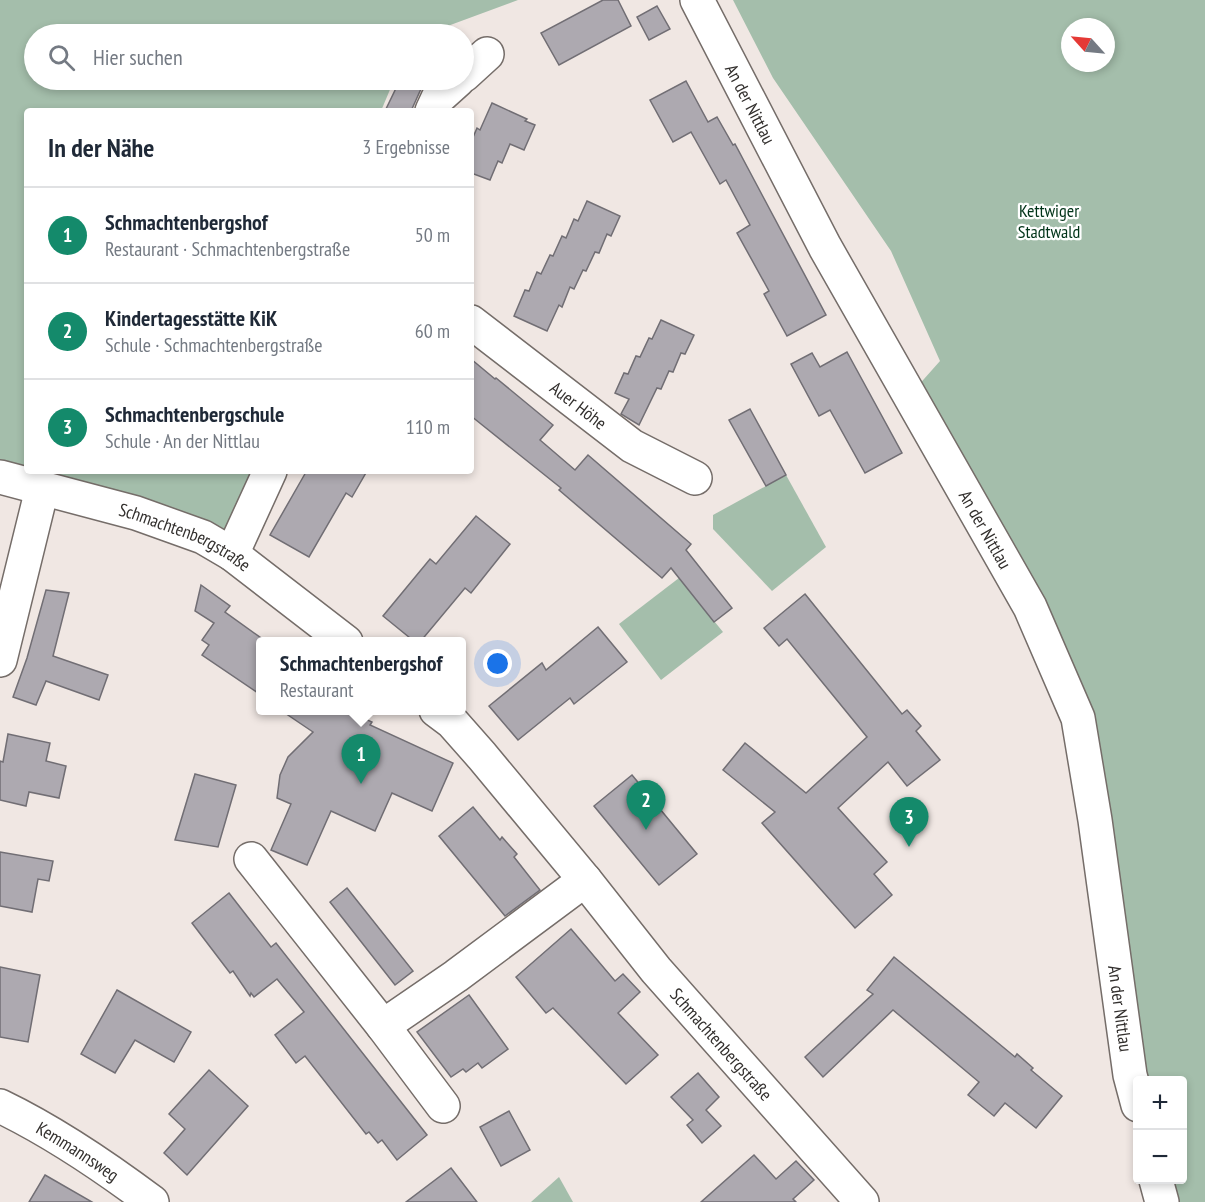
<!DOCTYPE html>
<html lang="de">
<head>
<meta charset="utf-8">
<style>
  :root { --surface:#fff; --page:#f2f2f3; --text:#1f2937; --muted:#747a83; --line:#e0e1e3; --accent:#148a6b }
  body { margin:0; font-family:"PT Sans Narrow",sans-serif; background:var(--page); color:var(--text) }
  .controls { position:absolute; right:18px; bottom:18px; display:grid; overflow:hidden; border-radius:6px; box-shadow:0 3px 9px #0003 }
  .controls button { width:54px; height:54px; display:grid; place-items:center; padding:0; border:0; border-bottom:2px solid var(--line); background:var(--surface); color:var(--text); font:30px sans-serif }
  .compass { position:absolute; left:1061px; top:18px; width:54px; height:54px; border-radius:50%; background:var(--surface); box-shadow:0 3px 9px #0003; rotate:297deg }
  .you { position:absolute; left:498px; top:664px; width:21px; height:21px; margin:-15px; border:4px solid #fff; border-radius:50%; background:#1a73e8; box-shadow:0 0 0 9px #1a73e833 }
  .badge { display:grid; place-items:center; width:39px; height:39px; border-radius:50%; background:var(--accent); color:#fff; font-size:20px; font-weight:700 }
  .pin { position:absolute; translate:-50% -50px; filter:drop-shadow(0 2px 3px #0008) }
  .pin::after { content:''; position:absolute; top:32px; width:21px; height:18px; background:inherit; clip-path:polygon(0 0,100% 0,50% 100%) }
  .popup { position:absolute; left:256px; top:637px; width:210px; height:78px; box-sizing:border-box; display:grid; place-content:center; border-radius:6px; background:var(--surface); filter:drop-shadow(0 2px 4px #0005); font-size:20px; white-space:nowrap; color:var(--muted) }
  .popup b { font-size:22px; color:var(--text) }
  .popup::after { content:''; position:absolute; left:50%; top:100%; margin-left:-12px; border:12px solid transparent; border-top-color:var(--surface) }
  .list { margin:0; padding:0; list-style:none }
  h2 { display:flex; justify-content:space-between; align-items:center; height:78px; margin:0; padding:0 24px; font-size:26px }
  h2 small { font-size:20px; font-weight:400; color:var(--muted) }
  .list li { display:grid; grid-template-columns:39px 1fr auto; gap:18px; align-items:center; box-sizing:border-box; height:96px; padding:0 24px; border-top:2px solid var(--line) }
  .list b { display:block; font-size:22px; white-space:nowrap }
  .list p { margin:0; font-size:20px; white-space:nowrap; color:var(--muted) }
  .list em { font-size:20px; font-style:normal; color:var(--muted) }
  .icon { flex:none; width:33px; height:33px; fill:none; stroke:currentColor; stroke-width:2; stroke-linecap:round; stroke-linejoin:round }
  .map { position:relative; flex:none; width:1205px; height:1202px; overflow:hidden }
  .search { position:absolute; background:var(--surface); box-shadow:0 3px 9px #0003; left:24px; top:24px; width:450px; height:66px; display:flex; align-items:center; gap:15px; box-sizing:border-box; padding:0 21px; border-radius:33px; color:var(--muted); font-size:22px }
  .panel { position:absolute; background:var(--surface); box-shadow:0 3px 9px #0003; left:24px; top:108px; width:450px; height:366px; border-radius:6px }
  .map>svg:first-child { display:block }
  .green { fill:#a4beab; fill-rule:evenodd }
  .building { fill:#ada9b0; stroke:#716e74; stroke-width:1.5 }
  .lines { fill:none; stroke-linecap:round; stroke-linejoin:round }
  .minor-casing { stroke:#756d69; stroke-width:36 }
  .minor { stroke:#fff; stroke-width:33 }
  .labels { text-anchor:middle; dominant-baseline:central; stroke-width:4.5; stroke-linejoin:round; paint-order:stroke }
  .street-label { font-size:18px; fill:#33302e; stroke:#fff }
  .park-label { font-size:18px; fill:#003318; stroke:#fff }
</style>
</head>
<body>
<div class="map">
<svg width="1205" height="1202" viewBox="0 0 1205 1202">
  <rect width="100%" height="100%" fill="#f0e7e3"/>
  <g class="green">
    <polygon points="0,0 518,0 426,34 34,34 34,80 394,80 381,111 27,111 27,471 260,471 229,543 0,469"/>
    <path d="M733,0h472v1202h-34l-5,-22h16v-100h-40l-48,-330 -178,-362 24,-27 -49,-110 -118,-173zM1070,27h36v36h-36z"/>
    <polygon points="786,475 826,547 772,591 713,529 713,515"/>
    <polygon points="679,578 723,632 661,680 619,624"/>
    <polygon points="559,1177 573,1202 531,1202"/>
  </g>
  <g class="building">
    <polygon points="603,0 618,0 631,26 559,65 541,33"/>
    <polygon points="657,6 670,29 649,40 637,17"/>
    <polygon points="400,80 425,80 411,111 385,111"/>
    <polygon points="686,81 708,122 717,117 733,145 735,144 826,315 787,336 764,294 769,291 737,233 750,225 726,180 720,184 691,132 673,142 650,100"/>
    <polygon points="492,103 527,119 525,121 535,125 524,150 510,144 502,163 498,161 490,180 471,173 471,142 477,128 480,130"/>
    <polygon points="587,201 620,216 611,236 607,234 599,253 595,252 586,271 583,270 574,289 570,287 562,307 559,305 547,331 514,316 525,290 529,291 537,272 541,274 550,255 553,256 562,236 566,238 574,219 578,221"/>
    <polygon points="661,320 694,335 685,354 681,353 673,372 669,371 661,389 657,388 639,425 621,414 629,399 615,393 624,373 628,374 636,356 640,357 649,338 652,339"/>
    <polygon points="847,352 902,453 865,473 830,410 819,416 791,364 812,353 820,367"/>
    <polygon points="471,359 495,379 496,378 553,425 540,440 575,470 588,455 691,544 686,550 732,608 714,622 671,568 662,578 559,490 561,488 471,416"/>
    <polygon points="750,409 786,475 766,486 729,420"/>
    <polygon points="305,471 367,471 352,497 346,493 309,557 270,535 306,472"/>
    <polygon points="476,516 510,544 471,593 465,588 420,642 415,642 383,616 430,559 436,564"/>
    <polygon points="201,585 230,606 225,612 261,638 261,695 202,655 209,645 202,640 214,623 195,611"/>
    <polygon points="46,590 69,593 53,656 108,675 99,700 46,681 36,705 13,697 27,658"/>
    <polygon points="805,594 902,714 907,710 921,726 916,731 940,760 907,786 888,762 838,808 887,862 874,874 892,895 855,928 762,823 775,812 723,770 745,743 806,793 867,737 787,639 779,646 764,628"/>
    <polygon points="598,627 627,662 574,704 570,698 518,740 489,706 542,663 546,670"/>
    <polygon points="282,711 348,711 372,722 370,725 453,763 432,811 392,793 375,831 331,811 307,865 271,850 291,804 277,798 280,775 288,757 313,732"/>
    <polygon points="8,734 50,743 46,761 66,766 59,798 29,792 26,806 0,800 0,761 3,762"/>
    <polygon points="195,774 236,785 218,847 175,840"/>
    <polygon points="632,775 697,854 659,885 594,806"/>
    <polygon points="473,807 500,840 502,837 517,854 514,857 540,890 505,916 439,836"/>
    <polygon points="0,852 53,861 49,881 38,879 32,912 0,906"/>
    <polygon points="347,888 413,971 395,985 330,902"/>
    <polygon points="229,893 271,947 276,943 427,1135 397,1160 382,1140 378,1143 369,1132 366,1134 305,1056 296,1063 275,1035 304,1012 277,979 254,997 251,993 250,996 233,971 230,973 192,923"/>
    <polygon points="571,929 615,981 623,974 640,992 618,1013 658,1055 626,1084 553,1008 546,1013 516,977"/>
    <polygon points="894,957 1015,1057 1017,1054 1033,1068 1031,1070 1062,1096 1036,1128 1005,1103 994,1116 968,1095 979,1082 893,1010 823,1077 805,1057 873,994 867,990"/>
    <polygon points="0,967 40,975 28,1042 0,1037"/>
    <polygon points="117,990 191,1032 174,1062 135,1040 115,1073 81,1054"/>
    <polygon points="469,995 508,1049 482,1068 478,1063 466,1072 463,1069 451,1077 417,1032"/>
    <polygon points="209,1070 248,1106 187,1175 164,1153 185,1129 169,1114"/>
    <polygon points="698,1073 719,1097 706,1110 721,1126 702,1143 687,1125 693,1120 671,1097"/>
    <polygon points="509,1111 530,1150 501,1166 480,1127"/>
    <polygon points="754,1155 776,1179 796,1161 814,1180 793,1199 796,1202 701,1202"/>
    <polygon points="451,1168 477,1202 406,1202"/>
    <polygon points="45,1175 92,1202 29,1202"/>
  </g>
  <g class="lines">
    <g class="minor-casing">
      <g id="minor">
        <path id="s1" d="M697,0l128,247 205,360 48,111 17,102 35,255 8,30"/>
        <polyline points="464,75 487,54"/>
        <polyline points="432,111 438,98 458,80"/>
        <path id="s2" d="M471,322l161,124 63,32"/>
        <path id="s3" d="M0,477l136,36 67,24 29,17 114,88"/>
        <polyline points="232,554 270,471"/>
        <polyline points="0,660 42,489"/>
        <path id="s4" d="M436,710l16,12 30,34 103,124 71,90 206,232"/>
        <polyline points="251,859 383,1026 443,1106"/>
        <polyline points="383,1026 456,976 585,880"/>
        <path id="s5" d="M0,1106c54,26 104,60 152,96"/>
        <polyline points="1156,1180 1162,1202"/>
      </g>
    </g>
    <use href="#minor" class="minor"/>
  </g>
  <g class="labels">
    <g class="street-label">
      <text stroke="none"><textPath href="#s1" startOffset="117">An der Nittlau</textPath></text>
      <text stroke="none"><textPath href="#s2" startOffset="136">Auer Höhe</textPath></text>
      <text stroke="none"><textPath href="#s1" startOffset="603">An der Nittlau</textPath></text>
      <text stroke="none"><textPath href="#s3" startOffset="195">Schmachtenbergstraße</textPath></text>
      <text stroke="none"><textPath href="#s1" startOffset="1107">An der Nittlau</textPath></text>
      <text stroke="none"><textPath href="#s4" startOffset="440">Schmachtenbergstraße</textPath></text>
      <text stroke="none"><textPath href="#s5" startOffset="90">Kemmannsweg</textPath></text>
    </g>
    <g class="park-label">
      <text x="1049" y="210">Kettwiger<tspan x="1049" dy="21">Stadtwald</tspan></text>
    </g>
  </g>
</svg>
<div class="controls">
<button>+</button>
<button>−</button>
</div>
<svg class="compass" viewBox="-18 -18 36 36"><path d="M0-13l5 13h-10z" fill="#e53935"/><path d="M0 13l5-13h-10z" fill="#747a83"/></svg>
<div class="you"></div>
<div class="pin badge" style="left:361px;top:784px">1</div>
<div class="popup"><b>Schmachtenbergshof</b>Restaurant</div>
<div class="pin badge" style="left:646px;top:830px">2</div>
<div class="pin badge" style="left:909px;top:847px">3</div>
<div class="search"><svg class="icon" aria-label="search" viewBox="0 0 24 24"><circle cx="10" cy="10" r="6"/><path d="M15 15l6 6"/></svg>Hier suchen</div>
<section class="panel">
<h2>In der Nähe<small>3 Ergebnisse</small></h2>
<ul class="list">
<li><span class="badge">1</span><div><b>Schmachtenbergshof</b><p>Restaurant · Schmachtenbergstraße</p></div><em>50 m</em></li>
<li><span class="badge">2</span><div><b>Kindertagesstätte KiK</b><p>Schule · Schmachtenbergstraße</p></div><em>60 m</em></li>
<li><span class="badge">3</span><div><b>Schmachtenbergschule</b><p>Schule · An der Nittlau</p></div><em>110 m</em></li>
</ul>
</section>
</div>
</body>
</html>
